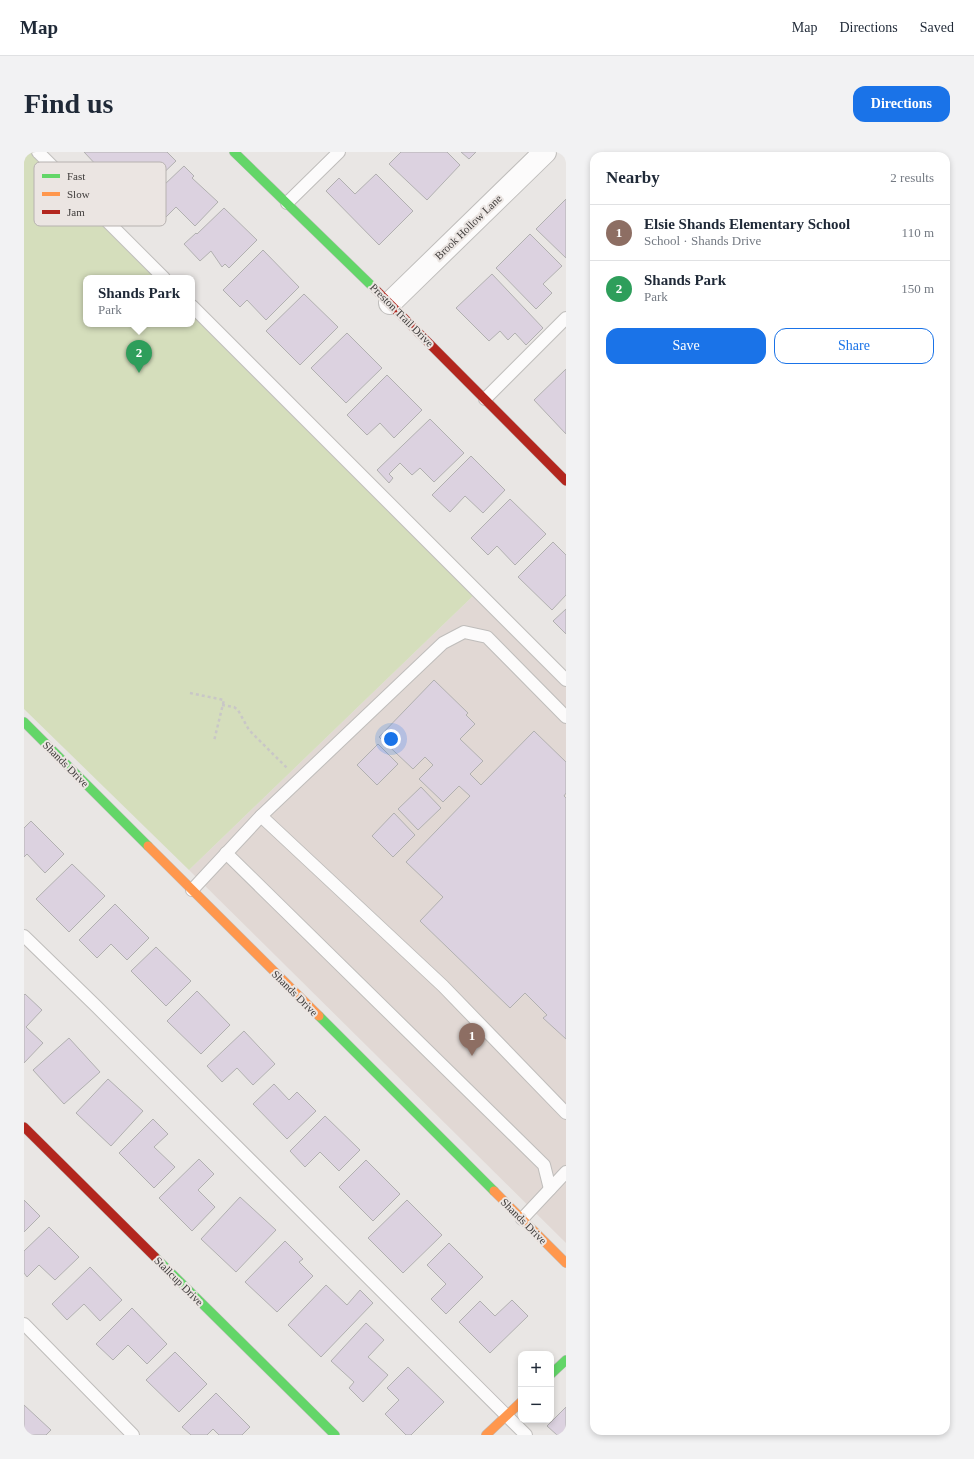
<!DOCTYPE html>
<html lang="en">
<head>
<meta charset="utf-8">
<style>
  :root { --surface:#fff; --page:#f2f2f3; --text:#1f2937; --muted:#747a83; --line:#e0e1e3; --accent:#1a73e8 }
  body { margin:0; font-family:"Times New Roman",serif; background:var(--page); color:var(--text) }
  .controls { position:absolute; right:12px; bottom:12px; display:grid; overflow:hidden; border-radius:8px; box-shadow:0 2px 6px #0003 }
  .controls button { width:36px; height:36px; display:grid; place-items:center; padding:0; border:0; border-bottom:1px solid var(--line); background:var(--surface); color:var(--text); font:20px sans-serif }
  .you { position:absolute; left:367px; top:587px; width:14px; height:14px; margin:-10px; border:3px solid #fff; border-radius:50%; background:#1a73e8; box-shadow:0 0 0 6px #1a73e833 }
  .badge { display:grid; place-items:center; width:26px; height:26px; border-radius:50%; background:var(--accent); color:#fff; font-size:13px; font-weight:700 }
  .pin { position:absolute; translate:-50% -33px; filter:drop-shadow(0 1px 2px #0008) }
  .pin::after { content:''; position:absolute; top:21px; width:14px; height:12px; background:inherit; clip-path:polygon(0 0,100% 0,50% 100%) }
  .popup { position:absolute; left:59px; top:123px; width:112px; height:52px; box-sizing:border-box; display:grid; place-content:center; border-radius:8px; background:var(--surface); filter:drop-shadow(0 1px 3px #0005); font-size:13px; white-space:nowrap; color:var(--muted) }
  .popup b { font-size:15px; color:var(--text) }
  .popup::after { content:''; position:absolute; left:50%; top:100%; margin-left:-8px; border:8px solid transparent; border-top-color:var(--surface) }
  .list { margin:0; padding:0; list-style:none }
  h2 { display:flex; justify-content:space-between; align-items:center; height:52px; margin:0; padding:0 16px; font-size:17px }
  h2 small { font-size:13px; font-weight:400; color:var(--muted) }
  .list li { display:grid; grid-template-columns:26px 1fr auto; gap:12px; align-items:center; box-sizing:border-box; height:56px; padding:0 16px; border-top:1px solid var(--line) }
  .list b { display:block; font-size:15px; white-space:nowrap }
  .list p { margin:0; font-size:13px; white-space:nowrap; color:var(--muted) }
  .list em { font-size:13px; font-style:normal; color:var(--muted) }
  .actions { display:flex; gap:8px; padding:12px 16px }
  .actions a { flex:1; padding:9px 0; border:1px solid var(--accent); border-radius:12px; text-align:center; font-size:14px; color:var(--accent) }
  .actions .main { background:var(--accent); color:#fff }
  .map { position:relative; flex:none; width:542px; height:1283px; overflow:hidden; border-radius:12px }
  header { display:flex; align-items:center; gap:24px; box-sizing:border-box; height:56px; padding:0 20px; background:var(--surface); border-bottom:1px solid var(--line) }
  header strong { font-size:19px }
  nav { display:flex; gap:22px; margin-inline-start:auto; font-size:14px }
  .intro { display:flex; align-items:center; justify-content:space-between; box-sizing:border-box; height:96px; padding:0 24px }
  h1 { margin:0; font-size:28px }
  .button { padding:10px 18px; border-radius:12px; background:var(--accent); color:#fff; font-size:14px; font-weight:700 }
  main { display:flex; gap:24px; padding:0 24px }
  aside { flex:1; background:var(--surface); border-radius:12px; box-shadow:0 2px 6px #0003 }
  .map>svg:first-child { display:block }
  .built { fill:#e1d8d4 }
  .green { fill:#d5debc }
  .building { fill:#dcd2e0; stroke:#b1b0b0 }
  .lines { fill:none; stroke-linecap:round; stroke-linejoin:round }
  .lane-casing { stroke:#bfbdbb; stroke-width:14 }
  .street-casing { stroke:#bfbdbb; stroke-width:24 }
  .fast-casing { stroke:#bfbdbb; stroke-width:10 }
  .slow-casing { stroke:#bfbdbb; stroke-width:10 }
  .jam-casing { stroke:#bfbdbb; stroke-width:10 }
  .path { stroke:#c9c7c7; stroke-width:2.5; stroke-dasharray:3 3; stroke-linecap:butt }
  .lane { stroke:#fcfbfb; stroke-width:12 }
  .street { stroke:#fcfbfb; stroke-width:22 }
  .fast { stroke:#63d668; stroke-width:9 }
  .slow { stroke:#ff974d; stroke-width:9 }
  .jam { stroke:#b3261e; stroke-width:9 }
  .labels { text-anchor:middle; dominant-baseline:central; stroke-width:4; stroke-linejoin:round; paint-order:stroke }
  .street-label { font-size:11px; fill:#3f3c3b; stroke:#ebe5e2 }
  .key { fill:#ebe5e2; stroke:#b7b2b0; stroke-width:1 }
  .key-label { font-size:11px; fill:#3f3c3b }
</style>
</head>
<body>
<header>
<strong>Map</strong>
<nav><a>Map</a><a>Directions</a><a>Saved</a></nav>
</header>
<div class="intro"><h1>Find us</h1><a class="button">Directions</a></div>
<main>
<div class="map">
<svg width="542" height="1283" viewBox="0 0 542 1283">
  <rect width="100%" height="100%" fill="#e9e6e4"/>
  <polygon class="built" points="450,443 542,535 542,1091 165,718"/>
  <polygon class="green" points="0,0 9,0 134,126 62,126 62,172 168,172 168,160 450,443 165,718 0,557"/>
  <g class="building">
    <polygon points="60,0 143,0 152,9 108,51"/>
    <polygon points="377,0 423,0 436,13 403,48 365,12"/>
    <polygon points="437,0 452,0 445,7"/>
    <polygon points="160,14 170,24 168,26 194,50 171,74 152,55 137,70 119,53"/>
    <polygon points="352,22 389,59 355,93 302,39 315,26 331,42"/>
    <polygon points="542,47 542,106 512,77"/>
    <polygon points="200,56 233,88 205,116 201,112 198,115 187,99 176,109 160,92 172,81 173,82"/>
    <polygon points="506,82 538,114 519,132 528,141 512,157 472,116"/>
    <polygon points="239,98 275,135 242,168 223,148 216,155 199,138"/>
    <polygon points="468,122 519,176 502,193 491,181 484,188 476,179 465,189 432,156"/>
    <polygon points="280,142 314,175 276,213 242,179"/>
    <polygon points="323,181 358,216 322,251 287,216"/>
    <polygon points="542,217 542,282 510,248"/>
    <polygon points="363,223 398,258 370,286 356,271 343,283 323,263"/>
    <polygon points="406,267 440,301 410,330 396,316 388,323 376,311 365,322 369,326 365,331 353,318"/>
    <polygon points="447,304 481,338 459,361 441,344 426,360 408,343"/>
    <polygon points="486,347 522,382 491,413 473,394 464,403 447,386"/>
    <polygon points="529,390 542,403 542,443 528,458 494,425"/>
    <polygon points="542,457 542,482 529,469"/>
    <polygon points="410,528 444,561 442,563 451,572 436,587 459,609 446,622 457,633 510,579 542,610 542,641 540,644 542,646 542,887 519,866 523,863 501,841 486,856 396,769 419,745 382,710 446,644 435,634 419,650 395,627 409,613 401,605 389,617 355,585"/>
    <polygon points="354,592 374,612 353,633 333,613"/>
    <polygon points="397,635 417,656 394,678 374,657"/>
    <polygon points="370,661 391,683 369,705 348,684"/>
    <polygon points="7,669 40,702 21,721 3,702 0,705 0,676"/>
    <polygon points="48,712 81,744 45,780 12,747"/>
    <polygon points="91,752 125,786 103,808 87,792 73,806 55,788"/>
    <polygon points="132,795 167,829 142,854 107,819"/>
    <polygon points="173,839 206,873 177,902 143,869"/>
    <polygon points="1,842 18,858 2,875 19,891 0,911 0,843"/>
    <polygon points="220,879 251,912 229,933 213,916 198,930 183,914"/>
    <polygon points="45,886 76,920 40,952 9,918"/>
    <polygon points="84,927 119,959 87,994 52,961"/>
    <polygon points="250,932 265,948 273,940 292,959 263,987 229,952"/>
    <polygon points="301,964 336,998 315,1019 296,1000 281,1015 266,999"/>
    <polygon points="129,967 144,982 130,995 151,1015 130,1036 95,1001"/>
    <polygon points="175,1007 190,1022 174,1038 191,1055 168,1079 135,1046"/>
    <polygon points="342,1008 376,1042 349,1069 315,1035"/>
    <polygon points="216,1045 252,1078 212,1120 177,1087"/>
    <polygon points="0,1048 16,1064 0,1080"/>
    <polygon points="383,1048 418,1083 379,1121 344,1086"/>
    <polygon points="25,1075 55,1105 31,1128 15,1113 3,1125 0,1121 0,1099"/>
    <polygon points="261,1089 279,1107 275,1110 289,1124 253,1160 221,1130"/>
    <polygon points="425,1091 459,1125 422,1162 407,1147 422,1132 403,1113"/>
    <polygon points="66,1115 98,1148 76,1169 60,1152 43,1168 28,1152"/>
    <polygon points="302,1133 323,1153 336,1138 349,1151 297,1205 264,1173"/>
    <polygon points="488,1148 504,1164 466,1201 435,1170 456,1149 471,1164"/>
    <polygon points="108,1156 143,1192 123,1212 104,1193 89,1208 72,1192"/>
    <polygon points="342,1171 360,1188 344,1205 364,1223 339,1250 325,1236 330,1230 307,1209"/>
    <polygon points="151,1200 183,1232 155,1260 122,1228"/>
    <polygon points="384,1215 420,1250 387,1283 382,1283 361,1262 375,1248 363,1236"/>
    <polygon points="192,1241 226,1275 218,1283 195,1283 189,1277 183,1283 167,1283 158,1275"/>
    <polygon points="0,1253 27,1278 22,1283 0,1283"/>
    <polygon points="542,1255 542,1283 533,1283 523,1274"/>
  </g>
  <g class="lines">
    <g class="lane-casing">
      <g id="lane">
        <polyline points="14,0 140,126"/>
        <polyline points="263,51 315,0"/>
        <polyline points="168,154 542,528"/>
        <polyline points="461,247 542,166"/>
        <polyline points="237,664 419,834 542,961"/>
        <polyline points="202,701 520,1013 526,1037"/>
        <polyline points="168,738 237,664 419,491 440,480 463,485 542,565"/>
        <polyline points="0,784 73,855 502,1283"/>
        <polyline points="498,1067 542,1020"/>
        <polyline points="0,1172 109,1283"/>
      </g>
    </g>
    <g class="street-casing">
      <polyline id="street" points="366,151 521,0"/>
    </g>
    <g class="fast-casing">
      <g id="fast">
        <polyline points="210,0 351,137"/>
        <polyline points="0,570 124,694"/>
        <polyline points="295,864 470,1039"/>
        <polyline points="131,1105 311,1283"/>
        <polyline points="527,1222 542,1208"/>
      </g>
    </g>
    <g class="slow-casing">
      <g id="slow">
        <polyline points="124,694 295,864"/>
        <polyline points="470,1039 542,1111"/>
        <polyline points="462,1283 497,1250"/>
      </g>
    </g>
    <g class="jam-casing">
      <g id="jam">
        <polyline points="351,137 542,329"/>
        <polyline points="0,975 131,1105"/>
      </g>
    </g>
    <g class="path">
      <polyline points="166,541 200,548 190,589"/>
      <polyline points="198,553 210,555 214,558 225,578 264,617"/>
    </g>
    <use href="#lane" class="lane"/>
    <use href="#street" class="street"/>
    <use href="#fast" class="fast"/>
    <use href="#slow" class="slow"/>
    <use href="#jam" class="jam"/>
  </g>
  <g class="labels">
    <g class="street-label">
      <text transform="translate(444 75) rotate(-44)">Brook Hollow Lane</text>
      <text transform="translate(378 163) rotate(45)">Preston Trail Drive</text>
      <text transform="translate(42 612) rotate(45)">Shands Drive</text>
      <text transform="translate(271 841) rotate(45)">Shands Drive</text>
      <text transform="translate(500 1069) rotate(45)">Shands Drive</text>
      <text transform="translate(155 1129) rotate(45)">Stallcup Drive</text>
    </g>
  </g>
  <rect x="10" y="10" width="132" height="64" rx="6" class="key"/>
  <rect x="18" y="22" width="18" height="4" fill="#63d668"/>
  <rect x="18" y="40" width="18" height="4" fill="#ff974d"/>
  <rect x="18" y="58" width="18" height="4" fill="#b3261e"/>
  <g class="key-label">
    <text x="43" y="28">Fast</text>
    <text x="43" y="46">Slow</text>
    <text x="43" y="64">Jam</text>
  </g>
</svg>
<div class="controls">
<button>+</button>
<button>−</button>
</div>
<div class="you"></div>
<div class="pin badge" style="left:448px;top:904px;background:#8d6e63">1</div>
<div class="pin badge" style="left:115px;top:221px;background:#2e9e5b">2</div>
<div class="popup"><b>Shands Park</b>Park</div>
</div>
<aside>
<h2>Nearby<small>2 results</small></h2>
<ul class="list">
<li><span class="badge" style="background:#8d6e63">1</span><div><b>Elsie Shands Elementary School</b><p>School · Shands Drive</p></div><em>110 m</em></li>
<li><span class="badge" style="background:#2e9e5b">2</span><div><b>Shands Park</b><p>Park</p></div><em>150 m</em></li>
</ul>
<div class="actions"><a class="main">Save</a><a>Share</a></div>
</aside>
</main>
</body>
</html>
